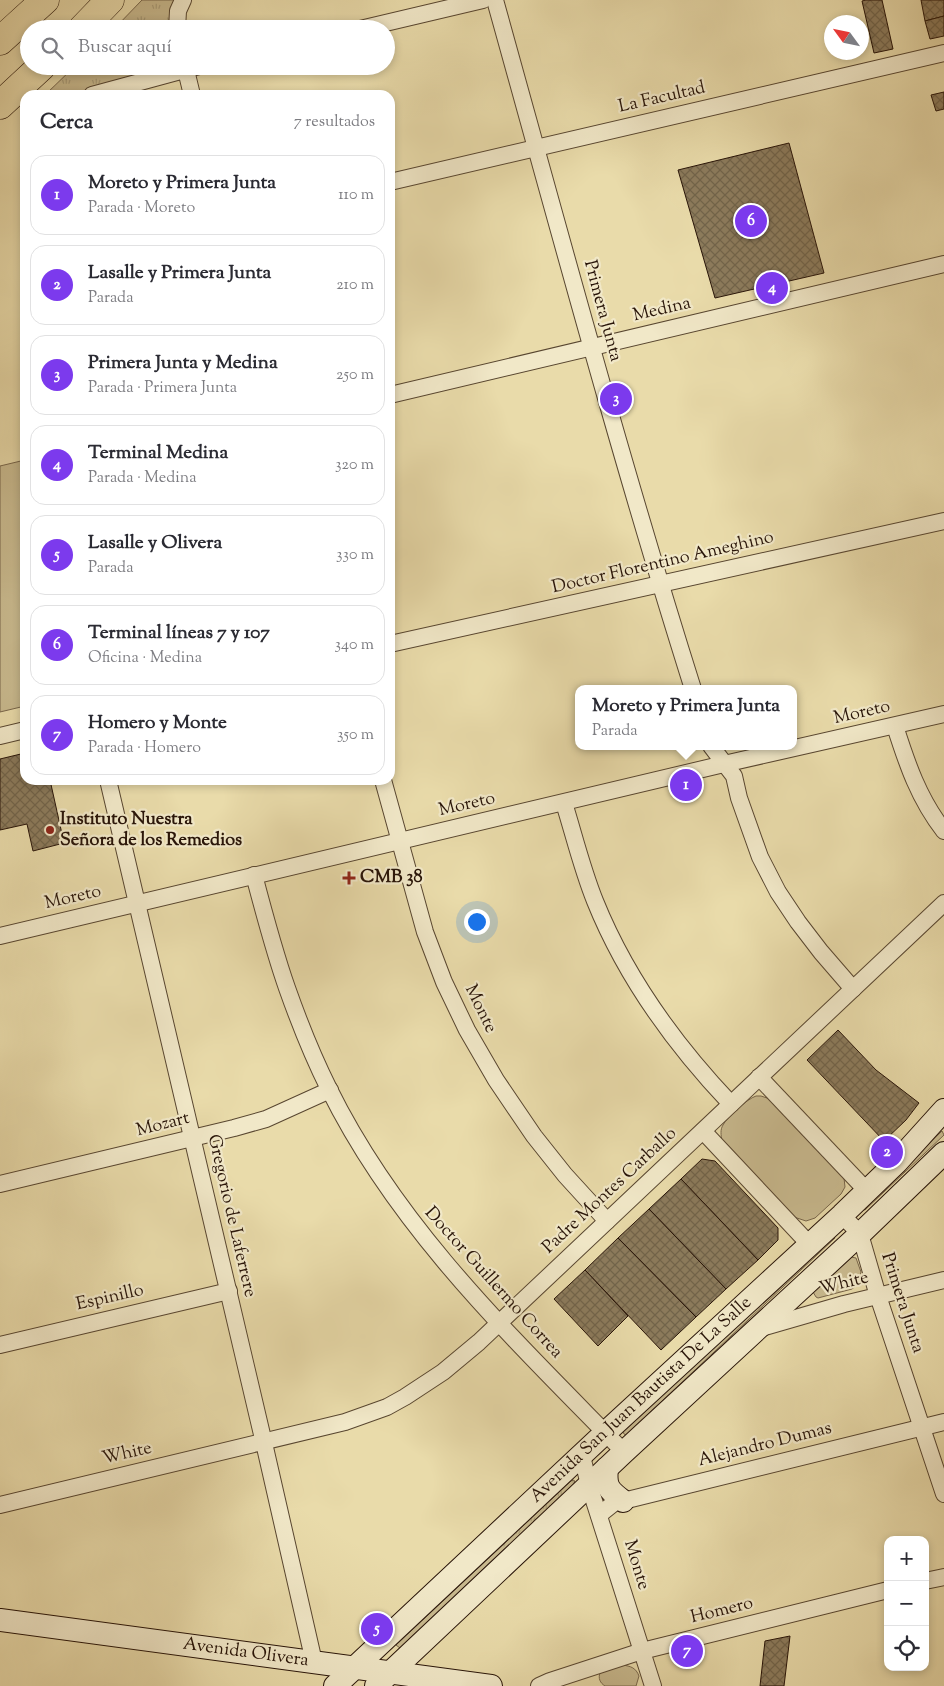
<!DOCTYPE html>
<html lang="es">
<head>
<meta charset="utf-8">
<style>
  :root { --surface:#fff; --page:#f2f2f3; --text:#2b2b33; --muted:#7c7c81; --line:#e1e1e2; --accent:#7c3aed }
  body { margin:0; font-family:"Sorts Mill Goudy",serif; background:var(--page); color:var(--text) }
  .controls { position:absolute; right:15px; bottom:15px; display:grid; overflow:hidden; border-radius:10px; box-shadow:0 2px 8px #0003 }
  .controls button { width:45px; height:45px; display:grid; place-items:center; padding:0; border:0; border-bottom:1px solid var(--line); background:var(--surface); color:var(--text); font:25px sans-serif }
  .compass { position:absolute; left:824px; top:15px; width:45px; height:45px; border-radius:50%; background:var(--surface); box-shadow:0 2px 8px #0003; rotate:303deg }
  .you { position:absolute; left:476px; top:921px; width:18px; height:18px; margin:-12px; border:4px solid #fff; border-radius:50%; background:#1a73e8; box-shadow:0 0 0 8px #1a73e833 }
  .badge { display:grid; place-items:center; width:32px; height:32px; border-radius:50%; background:var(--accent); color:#fff; font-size:16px; font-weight:700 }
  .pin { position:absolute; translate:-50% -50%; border:2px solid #fff; box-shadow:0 1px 5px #0006 }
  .popup { position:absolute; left:575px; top:685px; width:222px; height:65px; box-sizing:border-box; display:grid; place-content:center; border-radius:10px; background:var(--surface); filter:drop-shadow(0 1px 4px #0005); font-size:16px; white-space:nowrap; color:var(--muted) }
  .popup b { font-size:19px; color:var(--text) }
  .popup::after { content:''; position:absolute; left:50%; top:100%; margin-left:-10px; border:10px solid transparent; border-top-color:var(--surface) }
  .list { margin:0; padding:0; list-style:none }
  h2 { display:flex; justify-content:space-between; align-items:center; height:65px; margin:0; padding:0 20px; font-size:21px }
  h2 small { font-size:16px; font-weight:400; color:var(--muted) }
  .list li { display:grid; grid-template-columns:32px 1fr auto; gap:15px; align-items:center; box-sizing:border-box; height:80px; margin:0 10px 10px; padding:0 10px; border:1px solid var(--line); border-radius:15px }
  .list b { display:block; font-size:19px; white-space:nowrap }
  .list p { margin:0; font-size:16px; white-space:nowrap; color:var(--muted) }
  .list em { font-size:16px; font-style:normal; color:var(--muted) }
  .icon { flex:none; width:28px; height:28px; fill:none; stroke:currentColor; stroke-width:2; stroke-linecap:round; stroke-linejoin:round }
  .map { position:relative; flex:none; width:944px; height:1686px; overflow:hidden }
  .search { position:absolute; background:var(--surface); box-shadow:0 2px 8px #0003; left:20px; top:20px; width:375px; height:55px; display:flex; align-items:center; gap:12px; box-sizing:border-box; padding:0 18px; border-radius:28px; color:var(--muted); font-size:19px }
  .panel { position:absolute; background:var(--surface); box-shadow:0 2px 8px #0003; left:20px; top:90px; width:375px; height:695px; border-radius:15px }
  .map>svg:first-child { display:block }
  .grass { fill:url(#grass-tufts); stroke:#78664b }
  .park { fill:#c8b98e; stroke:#78664b }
  .building { fill:url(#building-cross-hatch); stroke:#281408 }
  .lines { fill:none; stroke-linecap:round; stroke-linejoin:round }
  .street-casing { stroke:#584630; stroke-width:18 }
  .secondary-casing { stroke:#281408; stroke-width:24 }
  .highway-casing { stroke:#281408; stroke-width:29 }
  .street { stroke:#f1e8c8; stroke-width:16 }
  .secondary { stroke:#f1e8c8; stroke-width:22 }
  .highway { stroke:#e9dbaa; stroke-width:28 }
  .poi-dot { fill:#8f2418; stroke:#f1e8c8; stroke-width:2 }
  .labels { text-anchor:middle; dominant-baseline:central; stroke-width:4.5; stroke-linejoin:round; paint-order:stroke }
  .street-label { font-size:18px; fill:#281408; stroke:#f1e8c8 }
  .poi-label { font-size:18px; font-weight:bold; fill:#281408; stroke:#f1e8c8; text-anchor:start }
</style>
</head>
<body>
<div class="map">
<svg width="944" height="1686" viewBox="0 0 944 1686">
  <defs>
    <pattern id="grass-tufts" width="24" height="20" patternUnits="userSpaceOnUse" patternTransform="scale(1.25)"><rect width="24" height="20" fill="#c8b98e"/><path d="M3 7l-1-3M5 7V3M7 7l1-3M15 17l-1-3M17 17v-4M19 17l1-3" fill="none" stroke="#ac9e79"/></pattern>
    <pattern id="building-cross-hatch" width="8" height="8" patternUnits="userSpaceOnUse" patternTransform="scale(1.25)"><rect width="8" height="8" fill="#8c7b5c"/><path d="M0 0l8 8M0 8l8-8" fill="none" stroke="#72644a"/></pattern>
  </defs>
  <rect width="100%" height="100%" fill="#e9dbaa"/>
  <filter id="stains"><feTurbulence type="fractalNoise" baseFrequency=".004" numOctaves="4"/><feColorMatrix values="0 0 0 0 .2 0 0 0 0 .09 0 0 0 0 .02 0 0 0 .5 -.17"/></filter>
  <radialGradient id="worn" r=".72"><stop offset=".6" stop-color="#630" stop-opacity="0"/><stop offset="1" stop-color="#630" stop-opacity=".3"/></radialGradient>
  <g class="grass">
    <polygon points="142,0 178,0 172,29 114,29"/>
    <polygon points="75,66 157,66 151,72 72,95 45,95"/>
    <polygon points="942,1131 944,1135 865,1210 862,1209 862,1207"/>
    <polygon points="833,1235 835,1238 626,1435 624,1434 623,1432"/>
    <polygon points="574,1480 575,1483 400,1648 396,1645 571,1481"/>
  </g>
  <g class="park">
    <polygon points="25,460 25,706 0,712 0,466"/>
    <path d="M756,1096h5l9,3 74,79 1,9 -4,7 -26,24 -9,3 -12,-4 -72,-76c-1,-6 -2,-11 1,-16 4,-8 24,-26 33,-29z"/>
    <polygon points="851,1257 856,1258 861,1272 858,1284 852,1289 818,1298 816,1297 813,1292"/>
    <path d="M622,1665c9,1 14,3 17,11l-3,10h-31c-5,-3 -7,-8 -5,-13z"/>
  </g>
  <g class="building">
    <polygon points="866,0 882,0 893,49 874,53 862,1"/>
    <polygon points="921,0 944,0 944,16 925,21"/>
    <polygon points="944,16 944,36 930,39 925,21"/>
    <polygon points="944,92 944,109 936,111 931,95"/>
    <polygon points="789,143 824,273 715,298 678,170"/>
    <polygon points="25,753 25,780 50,780 64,843 33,851 27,824 0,830 0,759"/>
    <polygon points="838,1030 876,1070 919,1103 906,1120 884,1141 807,1060"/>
    <polygon points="702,1159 715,1161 778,1228 778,1240 758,1260 681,1179"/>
    <polygon points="681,1179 758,1260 726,1289 649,1209"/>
    <polygon points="649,1209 726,1289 696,1317 618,1238"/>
    <polygon points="618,1238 696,1317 661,1350 585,1270"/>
    <polygon points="585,1270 628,1316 598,1346 554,1299"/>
    <polygon points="790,1636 784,1686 760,1686 765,1641"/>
  </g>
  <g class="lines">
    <g class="street-casing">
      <g id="street">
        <path d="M495,0c64,230 126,461 198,689"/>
        <polyline points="177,29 178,11 183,0"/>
        <polyline points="360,29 483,0"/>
        <polyline points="185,66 192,95"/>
        <polyline points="92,95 199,66"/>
        <polyline points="390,182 944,53"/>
        <polyline points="390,395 944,264"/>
        <polyline points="390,644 944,521"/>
        <path d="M895,726c12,38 24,73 49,105"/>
        <polyline points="0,736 25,730"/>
        <polyline points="711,746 734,776 739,798 760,857 778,892 798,922 821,952 853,989"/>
        <polyline points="108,780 264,1443 314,1662"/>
        <polyline points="383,780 425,932 444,982 467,1030 496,1080 534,1136 565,1175 607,1221"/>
        <path d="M564,803c10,32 18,66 31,98 31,77 79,143 136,203"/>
        <path d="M254,875c10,38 20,76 33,113 12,34 26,69 42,101 70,142 186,251 295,363"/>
        <polyline points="0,936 724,764 944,714"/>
        <polyline points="759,1077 867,1191"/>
        <polyline points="703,1131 810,1245"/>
        <polyline points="0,1184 234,1128 266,1119 330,1090"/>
        <polyline points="842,1215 860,1234 878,1296 944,1494"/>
        <polyline points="761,1328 844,1304 944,1280"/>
        <polyline points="0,1345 229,1291"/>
        <polyline points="582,1456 589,1485 653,1686"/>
        <polyline points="0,1505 345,1422 387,1407 405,1397 443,1372 479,1342 944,903"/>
        <polyline points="599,1515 614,1503 623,1501 944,1422"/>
        <polyline points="925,1581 944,1577"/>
        <polyline points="539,1686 550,1681 642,1651 888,1590"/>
      </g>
    </g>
    <g class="secondary-casing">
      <g id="secondary">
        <path d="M607,1468c-2,18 1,22 16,33"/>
        <path id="s1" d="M0,1620l491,66"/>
        <path id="s2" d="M335,1686l270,-253 237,-218 55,-53 47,-52"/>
        <polyline points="376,1686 624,1452 860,1234 944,1153"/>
      </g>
    </g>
    <g class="highway-casing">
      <g id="highway">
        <polyline points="82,29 110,0"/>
        <polyline points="0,41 45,0"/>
        <polyline points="0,105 42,66"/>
      </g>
    </g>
    <use href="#street" class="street"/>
    <use href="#secondary" class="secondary"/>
    <use href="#highway" class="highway"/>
  </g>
  <g class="poi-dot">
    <circle cx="50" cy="830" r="5"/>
    <path d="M346.5 870.5h5v5h5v5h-5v5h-5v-5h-5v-5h5z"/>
  </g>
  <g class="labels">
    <g class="street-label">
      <text transform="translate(662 98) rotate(-13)">La Facultad</text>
      <text transform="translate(662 310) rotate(-13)">Medina</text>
      <text transform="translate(602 311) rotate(75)">Primera Junta</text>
      <text transform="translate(663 563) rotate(-13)">Doctor Florentino Ameghino</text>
      <text transform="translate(862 713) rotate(-13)">Moreto</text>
      <text transform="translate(467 805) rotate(-13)">Moreto</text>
      <text transform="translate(73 898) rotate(-13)">Moreto</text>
      <text transform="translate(480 1009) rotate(64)">Monte</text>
      <text transform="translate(163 1125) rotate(-14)">Mozart</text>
      <text transform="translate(610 1191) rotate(-43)">Padre Montes Carballo</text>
      <text transform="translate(231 1216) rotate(77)">Gregorio de Laferrere</text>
      <text transform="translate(493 1283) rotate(48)">Doctor Guillermo Correa</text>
      <text transform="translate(844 1284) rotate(-14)">White</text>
      <text transform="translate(110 1298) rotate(-13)">Espinillo</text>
      <text transform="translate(902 1303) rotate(72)">Primera Junta</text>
      <text stroke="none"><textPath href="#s2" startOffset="419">Avenida San Juan Bautista De La Salle</textPath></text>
      <text transform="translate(765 1445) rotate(-14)">Alejandro Dumas</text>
      <text transform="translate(127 1454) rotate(-13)">White</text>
      <text transform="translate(636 1565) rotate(73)">Monte</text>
      <text transform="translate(722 1611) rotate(-14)">Homero</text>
      <text stroke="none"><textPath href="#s1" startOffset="248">Avenida Olivera</textPath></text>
    </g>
    <g class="poi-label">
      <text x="60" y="820">Instituto Nuestra<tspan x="60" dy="21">Señora de los Remedios</tspan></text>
      <text x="360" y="878">CMB 38</text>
    </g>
  </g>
  <rect width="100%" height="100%" filter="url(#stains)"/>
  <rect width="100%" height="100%" fill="url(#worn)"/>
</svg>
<div class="controls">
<button>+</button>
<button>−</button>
<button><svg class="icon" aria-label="locate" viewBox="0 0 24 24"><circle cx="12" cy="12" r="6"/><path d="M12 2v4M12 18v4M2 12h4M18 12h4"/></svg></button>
</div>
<svg class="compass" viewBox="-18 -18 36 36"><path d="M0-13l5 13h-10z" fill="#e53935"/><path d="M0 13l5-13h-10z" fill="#7c7c81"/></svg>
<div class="you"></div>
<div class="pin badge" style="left:686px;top:785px">1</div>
<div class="popup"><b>Moreto y Primera Junta</b>Parada</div>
<div class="pin badge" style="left:887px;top:1152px">2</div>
<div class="pin badge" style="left:616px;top:399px">3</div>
<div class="pin badge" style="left:772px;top:288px">4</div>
<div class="pin badge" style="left:377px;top:1629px">5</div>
<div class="pin badge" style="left:751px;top:221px">6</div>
<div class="pin badge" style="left:687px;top:1651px">7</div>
<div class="search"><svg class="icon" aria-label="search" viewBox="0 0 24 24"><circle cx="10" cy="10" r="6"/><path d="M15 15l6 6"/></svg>Buscar aquí</div>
<section class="panel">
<h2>Cerca<small>7 resultados</small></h2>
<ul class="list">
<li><span class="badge">1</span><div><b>Moreto y Primera Junta</b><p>Parada · Moreto</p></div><em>110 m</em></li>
<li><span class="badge">2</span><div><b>Lasalle y Primera Junta</b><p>Parada</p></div><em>210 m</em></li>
<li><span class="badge">3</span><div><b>Primera Junta y Medina</b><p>Parada · Primera Junta</p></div><em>250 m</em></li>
<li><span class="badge">4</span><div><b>Terminal Medina</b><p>Parada · Medina</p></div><em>320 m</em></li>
<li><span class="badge">5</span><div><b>Lasalle y Olivera</b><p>Parada</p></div><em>330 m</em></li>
<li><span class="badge">6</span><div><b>Terminal líneas 7 y 107</b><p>Oficina · Medina</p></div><em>340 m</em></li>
<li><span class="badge">7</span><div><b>Homero y Monte</b><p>Parada · Homero</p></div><em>350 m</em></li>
</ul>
</section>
</div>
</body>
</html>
